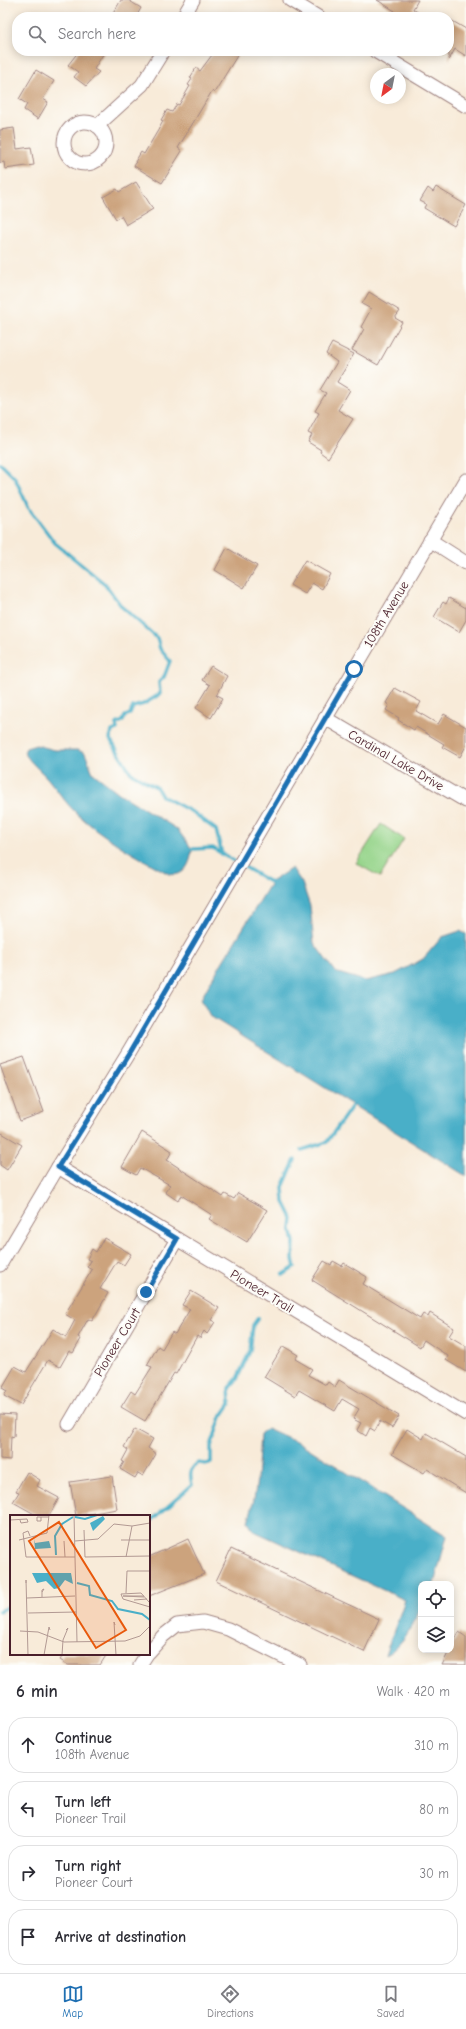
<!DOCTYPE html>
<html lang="en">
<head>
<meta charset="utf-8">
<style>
  :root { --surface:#fff; --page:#f2f2f3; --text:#2b2b33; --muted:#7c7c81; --line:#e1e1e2; --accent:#1f6fb2 }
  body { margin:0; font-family:"Comic Neue",sans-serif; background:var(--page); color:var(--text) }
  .controls { position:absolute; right:12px; bottom:12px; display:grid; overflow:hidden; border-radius:8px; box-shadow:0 2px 10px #0003 }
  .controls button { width:36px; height:36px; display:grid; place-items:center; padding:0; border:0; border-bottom:1px solid var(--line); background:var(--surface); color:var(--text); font:20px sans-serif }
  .compass { position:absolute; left:370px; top:68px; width:36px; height:36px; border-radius:50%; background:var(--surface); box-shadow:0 2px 10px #0003; rotate:212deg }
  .stop { position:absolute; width:12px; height:12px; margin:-9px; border:3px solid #1f6fb2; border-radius:50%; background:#fff }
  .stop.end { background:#1f6fb2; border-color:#fff; box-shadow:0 1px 4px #0008 }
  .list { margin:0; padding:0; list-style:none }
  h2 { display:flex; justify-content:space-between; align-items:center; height:52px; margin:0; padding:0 16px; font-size:17px }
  h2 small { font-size:13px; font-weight:400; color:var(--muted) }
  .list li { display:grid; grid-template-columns:26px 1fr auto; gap:12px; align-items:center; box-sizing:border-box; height:56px; margin:0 8px 8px; padding:0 8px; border:1px solid var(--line); border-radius:16px }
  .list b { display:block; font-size:15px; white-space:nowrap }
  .list p { margin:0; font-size:13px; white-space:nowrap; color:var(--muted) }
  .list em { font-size:13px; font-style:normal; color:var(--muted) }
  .icon { flex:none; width:22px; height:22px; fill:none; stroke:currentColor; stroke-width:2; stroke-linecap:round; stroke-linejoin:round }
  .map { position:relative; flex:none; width:466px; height:1665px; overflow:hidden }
  .search { position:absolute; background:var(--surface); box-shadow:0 2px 10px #0003; left:12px; right:12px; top:12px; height:44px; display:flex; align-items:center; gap:10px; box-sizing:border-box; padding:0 14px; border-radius:16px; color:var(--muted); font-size:15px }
  .sheet { height:308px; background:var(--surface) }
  nav { display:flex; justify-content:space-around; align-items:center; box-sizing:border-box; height:56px; border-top:1px solid var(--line); background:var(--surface); font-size:11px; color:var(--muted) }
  nav a { display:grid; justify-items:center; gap:2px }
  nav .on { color:var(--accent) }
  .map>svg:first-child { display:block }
  .green { fill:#95d48a; stroke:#707a5a }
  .water { fill:#49afc8; stroke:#4a677a }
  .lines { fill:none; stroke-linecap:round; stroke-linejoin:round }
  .stream { stroke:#49afc8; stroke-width:3.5 }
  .building { fill:#cca37d }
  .minor-casing { stroke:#a18582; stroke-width:15 }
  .minor { stroke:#fff; stroke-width:13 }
  .route { stroke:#1f6fb2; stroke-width:5 }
  .labels { text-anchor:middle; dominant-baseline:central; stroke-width:4; stroke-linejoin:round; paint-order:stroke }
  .street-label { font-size:13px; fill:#4a1f2b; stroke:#fdfcf7 }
  .inset-river { fill:none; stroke:#49afc8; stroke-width:2 }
  .inset-road { fill:none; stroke:#b29993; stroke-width:1 }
  .view { fill:#e8590c; fill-opacity:0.15; stroke:#e8590c; stroke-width:2 }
  .inset-edge { fill:none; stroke:#4a1f2b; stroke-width:2 }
</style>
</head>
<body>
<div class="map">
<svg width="466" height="1665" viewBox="0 0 466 1665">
  <rect width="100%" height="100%" fill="#fdfcf7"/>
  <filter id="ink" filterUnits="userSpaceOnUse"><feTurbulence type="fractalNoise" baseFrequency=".025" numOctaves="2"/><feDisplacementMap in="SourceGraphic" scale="8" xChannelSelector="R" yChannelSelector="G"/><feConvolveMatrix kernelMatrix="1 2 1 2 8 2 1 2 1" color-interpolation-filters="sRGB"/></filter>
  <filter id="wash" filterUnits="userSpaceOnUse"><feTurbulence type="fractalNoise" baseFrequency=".012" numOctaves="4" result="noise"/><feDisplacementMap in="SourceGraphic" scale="16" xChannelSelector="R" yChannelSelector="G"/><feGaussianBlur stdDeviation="0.9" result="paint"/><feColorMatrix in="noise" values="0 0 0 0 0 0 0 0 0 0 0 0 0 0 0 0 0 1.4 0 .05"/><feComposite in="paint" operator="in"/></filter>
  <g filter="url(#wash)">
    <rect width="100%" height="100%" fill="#f8ebd9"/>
    <polygon class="green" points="381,824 404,839 380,877 356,863"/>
    <g class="water">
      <path d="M36,745l19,5h22l8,3 8,20 26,20 58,36 15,20c-1,13 -7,29 -23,25 -33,-18 -66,-36 -94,-62 -10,-10 -18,-22 -27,-33 -10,-11 -16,-14 -24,-27l2,-4z"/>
      <polygon points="292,868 302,883 310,906 314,943 335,972 365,981 395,974 423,959 442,937 460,931 466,934 466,1176 210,1016 201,999 212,979 272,881"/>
      <path d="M267,1428l33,15 147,93 -13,48h-13c0,6 2,16 0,22 -5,16 -21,43 -36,49l20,-55 -151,-69 -6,-10c10,-28 10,-57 12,-87z"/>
    </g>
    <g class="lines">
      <g class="stream">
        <polyline points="0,463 15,478 28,507 55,543 105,584 122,607 157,638 160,649 170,661 164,677 159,682 160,694 144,704 133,707 130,714 125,716 123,721 116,724 117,729 112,731 110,739 131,773 156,787 162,796 194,813 216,830 222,854"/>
        <polyline points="192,849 213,848 237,863"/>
        <polyline points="243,866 275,885"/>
        <polyline points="302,1150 327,1142 352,1106"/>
        <polyline points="283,1275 295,1267 293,1259 294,1242 291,1229 292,1218 284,1202 283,1187 295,1160"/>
        <path d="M149,1523l43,-38c-2,-10 -3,-16 6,-22l9,1 4,-2v-16l10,-29 9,-13 -1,-16 8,-9 13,-28 3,-26 5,-7"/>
        <polyline points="0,1611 11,1605"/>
      </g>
    </g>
    <g id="blocks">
      <g class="building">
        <polygon points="121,0 128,0 141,8 136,17 111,17"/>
        <polygon points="377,0 418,0 413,9 425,17 392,17 395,11"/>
        <polygon points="449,19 466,29 466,56 455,49 449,60"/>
        <polygon points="79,51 105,51 94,69 99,72 86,86 74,77 78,72 68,65"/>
        <polygon points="215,51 240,51 214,93 212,91 178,148 182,151 162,183 134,166 136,163 135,162 141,152 144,154 160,127 163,121 161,120 167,110 172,112 177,104 179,105 190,86 188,85 192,79 190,78 196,68 200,71"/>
        <polygon points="36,70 54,81 43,99 48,102 38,119 24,110 27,104 19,99"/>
        <polygon points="14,128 17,149 31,147 34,165 5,169 4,162 0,163 0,130"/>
        <polygon points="136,182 153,209 126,225 121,216 116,219 103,197 117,189 119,192"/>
        <polygon points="436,187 466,205 454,226 424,208 426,204 420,201 428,188 433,192"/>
        <polygon points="369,292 400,311 395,318 402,322 378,365 352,350 364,329 361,327 371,309 362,304"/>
        <polygon points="332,343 354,354 337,382 350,390 338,410 353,419 328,458 320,452 321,450 308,442 312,435 308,433 319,413 315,411 326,393 320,390 337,362 326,354"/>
        <polygon points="227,548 257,566 244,588 215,570"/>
        <polygon points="305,560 330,574 322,589 312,583 305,594 290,585"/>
        <polygon points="449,598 466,608 466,620 459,632 434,617 443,602 446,604"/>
        <polygon points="211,666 227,676 217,695 223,698 211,718 196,708 210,685 202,680"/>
        <polygon points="395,688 421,702 416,711 438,724 444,714 466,727 466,746 460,757 442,747 444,744 416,727 414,730 398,720 399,718 386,710 389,705 386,703"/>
        <polygon points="24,1057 44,1112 20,1121 0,1065"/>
        <polygon points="0,1132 22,1145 7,1170 0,1165"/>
        <polygon points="142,1132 172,1151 167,1160 223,1197 225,1194 234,1199 238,1193 267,1210 247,1242 209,1219 212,1215 181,1195 178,1201 165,1192 170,1185 140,1168 136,1175 122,1167"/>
        <polygon points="104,1238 131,1254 124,1265 117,1261 100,1289 108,1293 92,1321 88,1319 78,1337 81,1339 73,1353 69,1351 60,1367 48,1360 21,1405 4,1396 7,1391 2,1388 15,1366 26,1372 53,1329 66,1337 75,1320 65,1314 92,1270 87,1267 91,1261 87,1259 92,1249 96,1252"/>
        <polygon points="324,1261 331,1265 333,1261 342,1266 344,1263 367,1277 363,1284 420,1319 423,1314 428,1317 430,1313 454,1328 449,1336 466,1346 466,1372 446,1360 448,1356 424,1340 420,1347 312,1280"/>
        <polygon points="191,1291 219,1308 211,1320 215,1322 207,1334 204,1331 200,1338 197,1336 176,1374 174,1373 145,1421 121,1407 131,1391 135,1394 152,1367 147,1365 158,1346 162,1349 172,1332 175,1334 190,1309 182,1305"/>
        <polygon points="283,1346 298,1355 295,1359 312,1369 308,1375 326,1385 328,1382 335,1387 339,1380 399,1416 392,1428 380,1421 375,1431 370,1428 366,1436 357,1430 361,1423 353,1419 359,1409 342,1399 335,1411 299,1390 295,1396 264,1377"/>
        <polygon points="0,1414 15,1415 14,1437 11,1436 10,1460 0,1459"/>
        <polygon points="135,1429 153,1439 148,1448 156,1454 143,1476 138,1473 135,1478 120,1469 124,1462 122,1461 128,1450 124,1447"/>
        <polygon points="407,1429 423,1439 426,1433 466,1457 466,1493 427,1469 424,1473 392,1454"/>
        <polygon points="27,1472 40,1480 37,1486 59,1498 49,1516 38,1516 13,1502 19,1492 16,1491"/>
        <polygon points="112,1476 117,1509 76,1516 70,1482"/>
        <polygon points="188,1539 204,1574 149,1596 149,1557"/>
        <polygon points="231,1549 379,1619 364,1652 216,1581"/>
        <polygon points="459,1632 466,1637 466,1665 442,1665"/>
        <polygon points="64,1654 107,1654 100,1665 68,1665 60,1660"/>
      </g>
    </g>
  </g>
  <g filter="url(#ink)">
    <use href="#blocks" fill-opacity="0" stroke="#a18582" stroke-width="1"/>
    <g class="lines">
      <g class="minor-casing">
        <g id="minor">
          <polyline points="290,0 318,17"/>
          <polyline points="183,17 193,0"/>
          <polyline points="375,51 466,106"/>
          <circle cx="85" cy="143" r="21"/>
          <polyline points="97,126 142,85 163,51"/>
          <polyline points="430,540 466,563"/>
          <polyline points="325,718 466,801"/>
          <polyline points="58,1167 466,1414"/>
          <polyline points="0,1265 58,1167 129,1052 466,480"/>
          <polyline points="69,1424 177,1239"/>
          <polyline points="149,1652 163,1636 177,1625 203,1622 228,1629 300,1665"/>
          <polyline points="140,1665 147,1654"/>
        </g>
      </g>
      <use href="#minor" class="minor"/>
    </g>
  </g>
  <g class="lines" filter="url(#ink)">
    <polyline class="route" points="146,1292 177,1239 58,1167 130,1052 354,669"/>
  </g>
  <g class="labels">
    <g class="street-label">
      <text transform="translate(386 614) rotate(-59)">108th Avenue</text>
      <text transform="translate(396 760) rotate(30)">Cardinal Lake Drive</text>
      <text transform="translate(262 1291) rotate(31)">Pioneer Trail</text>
      <text transform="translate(117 1342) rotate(-59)">Pioneer Court</text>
    </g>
  </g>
  <g transform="translate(10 1515)">
    <rect width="140" height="140" fill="#f8ebd9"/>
    <path d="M93,1l2,3 -12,12 -3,-8zM24,24l1,4 14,-2 2,7 -16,1zM22,58h39l2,11 -8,-4 -6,8 -5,1 -8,-8 -9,2z" fill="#49afc8"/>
    <path class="inset-river" d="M65,2l10,2 12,-4M46,40l-1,-19 7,-12 11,-7M67,68l12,3 1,9 22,6 6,8 24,5 8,6"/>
    <path class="inset-road" d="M64,0l3,127M31,2v4h-4v-4h12M0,5l17,-1 1,3 -7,1 -1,-3M74,15l1,27 65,-1M20,21l-2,-5 -5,2 3,24h49M9,25l28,-7 2,-18M111,25h29M54,26l1,16M65,26l23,-2 16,-15 18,2 18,-3M116,42l6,-31M16,68v-3l2,75M116,78l1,-22h23M134,81h-21l21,1M32,82v-7l2,-1 -2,3M17,83l48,-2M124,85l13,-1M139,87l-8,-9 -20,1 2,5 27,8M18,98l48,-1M105,110l-1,-3 2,33M10,116l18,1 26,10 61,-1 15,-5 10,-10M34,140l5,-28 1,3M52,140l1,-15 5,-12 -2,2"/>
    <path class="view" d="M49,7l67,108 -30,18 -67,-107z"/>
    <rect width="140" height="140" class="inset-edge"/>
  </g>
</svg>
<div class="controls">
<button><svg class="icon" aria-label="locate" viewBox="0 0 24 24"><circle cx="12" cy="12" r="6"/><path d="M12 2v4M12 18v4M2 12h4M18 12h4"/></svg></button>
<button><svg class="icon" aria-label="layers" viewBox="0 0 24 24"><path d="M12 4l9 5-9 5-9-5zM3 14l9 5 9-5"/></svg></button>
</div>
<svg class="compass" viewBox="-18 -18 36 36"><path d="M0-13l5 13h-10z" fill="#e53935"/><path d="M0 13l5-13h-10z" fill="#7c7c81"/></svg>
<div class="stop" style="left:354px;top:669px"></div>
<div class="stop end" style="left:146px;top:1292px"></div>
<div class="search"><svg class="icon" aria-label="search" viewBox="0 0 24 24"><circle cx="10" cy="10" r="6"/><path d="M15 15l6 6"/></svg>Search here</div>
</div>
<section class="sheet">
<h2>6 min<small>Walk · 420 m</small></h2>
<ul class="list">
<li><svg class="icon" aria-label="ahead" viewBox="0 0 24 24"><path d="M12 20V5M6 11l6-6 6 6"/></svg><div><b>Continue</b><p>108th Avenue</p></div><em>310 m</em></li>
<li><svg class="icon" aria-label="left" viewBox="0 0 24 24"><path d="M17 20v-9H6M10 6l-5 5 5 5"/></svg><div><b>Turn left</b><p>Pioneer Trail</p></div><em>80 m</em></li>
<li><svg class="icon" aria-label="right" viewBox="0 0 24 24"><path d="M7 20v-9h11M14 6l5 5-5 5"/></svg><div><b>Turn right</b><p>Pioneer Court</p></div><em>30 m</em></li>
<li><svg class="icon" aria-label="arrive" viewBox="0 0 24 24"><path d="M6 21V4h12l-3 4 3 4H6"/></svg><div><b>Arrive at destination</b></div></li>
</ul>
</section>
<nav>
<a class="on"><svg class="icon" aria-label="map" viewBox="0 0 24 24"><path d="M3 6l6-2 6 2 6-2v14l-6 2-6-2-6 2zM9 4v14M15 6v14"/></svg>Map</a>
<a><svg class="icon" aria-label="directions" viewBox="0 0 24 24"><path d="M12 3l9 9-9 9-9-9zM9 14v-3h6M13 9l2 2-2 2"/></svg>Directions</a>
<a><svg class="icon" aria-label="saved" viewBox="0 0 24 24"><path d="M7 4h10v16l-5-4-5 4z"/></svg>Saved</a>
</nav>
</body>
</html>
